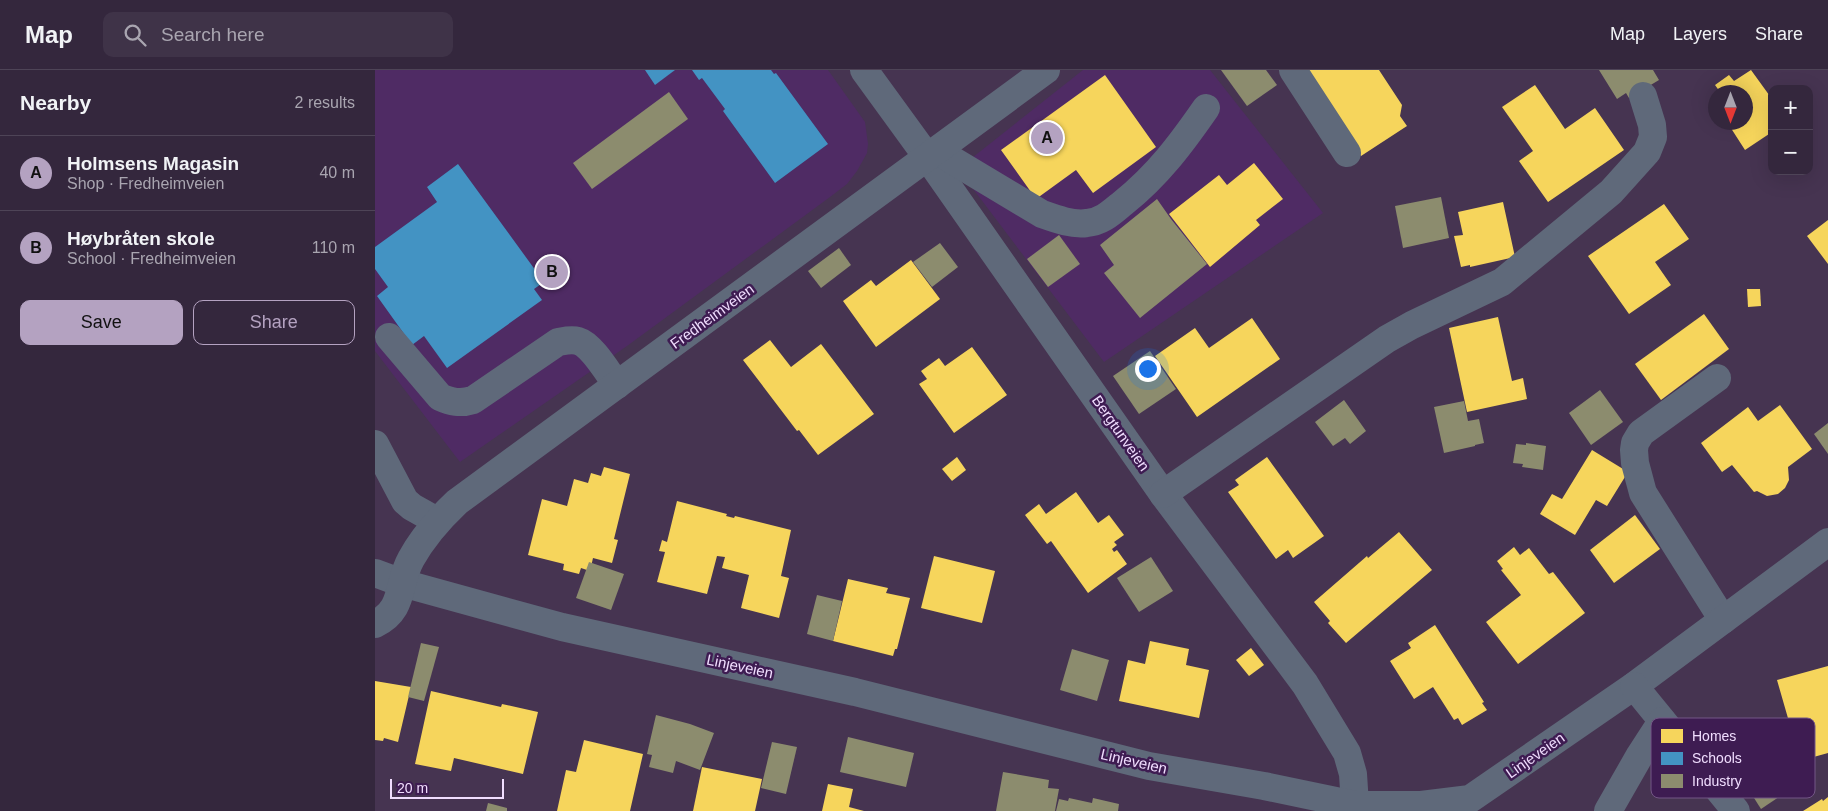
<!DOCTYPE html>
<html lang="en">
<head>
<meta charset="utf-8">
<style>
  :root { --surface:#34273d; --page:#3f3348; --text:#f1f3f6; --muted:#a9a5b0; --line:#4e4457; --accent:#b4a2c1 }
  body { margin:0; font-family:Arial,sans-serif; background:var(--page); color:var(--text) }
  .controls { position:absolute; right:15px; top:15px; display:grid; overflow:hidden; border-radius:10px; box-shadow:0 5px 20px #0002 }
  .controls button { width:45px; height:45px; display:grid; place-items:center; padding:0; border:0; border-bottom:1px solid var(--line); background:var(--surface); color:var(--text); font:25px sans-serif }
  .compass { position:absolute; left:1333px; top:15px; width:45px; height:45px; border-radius:50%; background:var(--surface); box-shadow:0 5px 20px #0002; rotate:180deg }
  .scale { position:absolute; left:15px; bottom:12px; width:114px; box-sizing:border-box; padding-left:5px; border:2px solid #f0ddfe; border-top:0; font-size:14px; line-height:18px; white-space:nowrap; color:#f0ddfe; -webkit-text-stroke:4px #3e1c52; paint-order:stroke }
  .you { position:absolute; left:772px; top:298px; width:18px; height:18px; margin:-12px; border:4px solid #fff; border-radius:50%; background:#1a73e8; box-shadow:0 0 0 8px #1a73e833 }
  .badge { display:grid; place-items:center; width:32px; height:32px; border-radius:50%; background:var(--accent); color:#111; font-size:16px; font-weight:700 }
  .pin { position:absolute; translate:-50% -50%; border:2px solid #fff; box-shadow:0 1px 5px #0006 }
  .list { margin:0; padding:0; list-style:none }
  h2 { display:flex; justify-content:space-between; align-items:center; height:65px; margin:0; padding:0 20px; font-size:21px }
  h2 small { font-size:16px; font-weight:400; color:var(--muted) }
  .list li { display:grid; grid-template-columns:32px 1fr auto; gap:15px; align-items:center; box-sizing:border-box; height:75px; padding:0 20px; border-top:1px solid var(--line) }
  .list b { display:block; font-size:19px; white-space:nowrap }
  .list p { margin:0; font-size:16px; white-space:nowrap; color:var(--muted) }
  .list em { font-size:16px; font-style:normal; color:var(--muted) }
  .actions { display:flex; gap:10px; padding:15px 20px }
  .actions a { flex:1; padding:11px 0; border:1px solid var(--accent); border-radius:10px; text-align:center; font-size:18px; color:var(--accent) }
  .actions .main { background:var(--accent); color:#111 }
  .icon { flex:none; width:28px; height:28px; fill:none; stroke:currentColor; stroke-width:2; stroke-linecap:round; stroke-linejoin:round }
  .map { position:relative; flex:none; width:1453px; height:741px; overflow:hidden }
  header { display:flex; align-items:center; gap:30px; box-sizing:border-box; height:70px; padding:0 25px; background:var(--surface); border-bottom:1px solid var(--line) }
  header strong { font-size:24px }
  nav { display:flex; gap:28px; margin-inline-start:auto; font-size:18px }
  .search { width:350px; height:45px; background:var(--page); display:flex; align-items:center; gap:12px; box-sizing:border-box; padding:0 18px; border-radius:10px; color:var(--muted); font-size:19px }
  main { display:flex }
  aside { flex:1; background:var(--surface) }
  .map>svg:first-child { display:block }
  .built { fill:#4f2b64 }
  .homes { fill:#f6d55c }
  .schools { fill:#4393c3 }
  .industry { fill:#8c8c6e }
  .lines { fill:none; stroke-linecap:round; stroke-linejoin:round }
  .minor { stroke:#5f697a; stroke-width:28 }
  .labels { text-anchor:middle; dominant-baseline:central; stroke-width:5; stroke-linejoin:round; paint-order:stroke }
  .street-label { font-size:15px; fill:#f0ddfe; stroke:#3e1c52 }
  .key { fill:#3e1c52; stroke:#735686; stroke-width:1 }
  .key-label { font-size:14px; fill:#f0ddfe }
</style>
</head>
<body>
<header>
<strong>Map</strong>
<div class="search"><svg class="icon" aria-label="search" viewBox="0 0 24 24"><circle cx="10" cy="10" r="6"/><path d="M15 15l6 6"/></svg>Search here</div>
<nav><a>Map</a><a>Layers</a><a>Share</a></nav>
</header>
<main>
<aside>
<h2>Nearby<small>2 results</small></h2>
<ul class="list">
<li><span class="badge">A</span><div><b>Holmsens Magasin</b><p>Shop · Fredheimveien</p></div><em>40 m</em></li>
<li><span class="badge">B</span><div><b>Høybråten skole</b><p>School · Fredheimveien</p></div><em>110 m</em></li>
</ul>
<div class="actions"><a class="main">Save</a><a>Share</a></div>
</aside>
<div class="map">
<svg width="1453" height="741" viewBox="0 0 1453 741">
  <rect width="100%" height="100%" fill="#463451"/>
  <g class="built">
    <polygon points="0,0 453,0 490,52 493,74 492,83 482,101 472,114 455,127 252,276 85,392 0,281"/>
    <polygon points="708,0 835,0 948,143 729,292 583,99"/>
  </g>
  <g class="homes">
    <polygon points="929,0 1004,0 1027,35 1025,46 1032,56 986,86"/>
    <polygon points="1376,0 1397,29 1397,62 1370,80 1352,52 1370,52 1370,22 1345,22 1340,15 1354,5 1359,11"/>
    <polygon points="730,5 781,77 718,123 701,100 661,129 626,80"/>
    <polygon points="1160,15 1190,59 1220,38 1249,80 1173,132 1144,91 1158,81 1127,37"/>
    <polygon points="879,93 908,129 881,150 885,155 835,197 794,144 844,105 852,115"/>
    <polygon points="1128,132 1140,187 1095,197 1095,195 1086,197 1079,166 1088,165 1083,142"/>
    <polygon points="1289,134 1314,169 1280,192 1296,215 1254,244 1213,186"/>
    <polygon points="1453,150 1453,194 1432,166"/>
    <polygon points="536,190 565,229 501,277 468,231 496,210 501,216"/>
    <polygon points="1372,219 1385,219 1386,236 1373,237"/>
    <polygon points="1329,244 1354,279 1286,330 1260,294"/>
    <polygon points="1123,247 1137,311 1148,308 1152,329 1092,342 1074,258"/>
    <polygon points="877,248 905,289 822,347 780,286 820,258 834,278"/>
    <polygon points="395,270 416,297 446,274 499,344 443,385 424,360 422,361 368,290"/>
    <polygon points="597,277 632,325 579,363 544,314 552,309 546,301 564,288 570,296"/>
    <polygon points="1405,335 1437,379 1413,397 1414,410 1410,418 1403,424 1392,426 1382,421 1379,422 1357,395 1347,402 1326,373 1373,337 1383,351"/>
    <polygon points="1217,380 1253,402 1232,436 1221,430 1200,465 1165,444 1177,424 1187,429"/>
    <polygon points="582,387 591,400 577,411 567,399"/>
    <polygon points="892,387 949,466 918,488 913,480 901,489 853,422 864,415 860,410"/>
    <polygon points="229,397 255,404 239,469 243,470 237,493 218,488 215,501 206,498 204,504 188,500 189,494 153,485 167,429 192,436 199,409 213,413 216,403 226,406"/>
    <polygon points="701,422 723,453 734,445 749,465 739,472 742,475 737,479 739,482 742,480 752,494 713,523 676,471 672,474 650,445 664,434 671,444"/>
    <polygon points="302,431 352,444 351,446 359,448 360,446 416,460 406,506 414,508 404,548 366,538 374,505 347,498 350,487 342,486 332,524 282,512 290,482 284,481 287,470 292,472"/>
    <polygon points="1260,445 1285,479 1239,513 1215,480"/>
    <polygon points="1024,462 1057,500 971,573 953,553 955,551 939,532 992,486 993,488"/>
    <polygon points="1139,477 1145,485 1154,478 1174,504 1178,502 1210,543 1143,594 1111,552 1146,525 1126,500 1128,499 1122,491"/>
    <polygon points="559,486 620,501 607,553 546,538"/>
    <polygon points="473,509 513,518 511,523 535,528 522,579 520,579 518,586 458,571"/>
    <polygon points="1060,555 1109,632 1107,633 1112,640 1087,655 1083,648 1079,650 1058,617 1039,629 1015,591 1036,578 1033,573"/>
    <polygon points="775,571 814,579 811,595 834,600 824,648 744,631 753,590 770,594"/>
    <polygon points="876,578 889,595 874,606 861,590"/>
    <polygon points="1453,596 1453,683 1435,688 1431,673 1421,676 1402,610"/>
    <polygon points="0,611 36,617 23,672 9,668 8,671 0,670"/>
    <polygon points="56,621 126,637 127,634 163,642 148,704 79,688 76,701 40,694"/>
    <polygon points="209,670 268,684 255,741 182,741 191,700 201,702"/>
    <polygon points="327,697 387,709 380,741 318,741"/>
    <polygon points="453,714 478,719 474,737 489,741 447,741"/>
    <polygon points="1453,727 1453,741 1428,741 1447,729 1448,731"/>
  </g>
  <g class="schools">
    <polygon points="270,0 300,0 280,15"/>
    <polygon points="317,0 396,0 399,4 401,3 453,74 400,113 348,41 350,39 327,8 324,10"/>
    <polygon points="83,94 169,212 159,219 167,230 72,298 49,266 37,275 2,226 13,217 0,199 0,177 62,132 52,117"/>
  </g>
  <g class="industry">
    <polygon points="846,0 891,0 902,15 872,36"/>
    <polygon points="1224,0 1278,0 1284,10 1254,28 1251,23 1242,29"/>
    <polygon points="294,22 313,49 217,119 198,93"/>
    <polygon points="1066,127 1074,168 1028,178 1020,136"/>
    <polygon points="782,129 796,149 832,194 765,248 729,203 739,195 725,175"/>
    <polygon points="684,165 705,194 673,217 652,189"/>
    <polygon points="565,173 583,197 557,217 538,192"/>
    <polygon points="464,178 476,195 446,218 433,201"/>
    <polygon points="775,281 801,319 764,344 738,306"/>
    <polygon points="1225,320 1248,352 1216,375 1194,343"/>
    <polygon points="969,330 991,361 975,374 970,368 958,376 940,352"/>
    <polygon points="1089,331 1093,351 1104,349 1109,373 1100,375 1100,376 1069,383 1059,337"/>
    <polygon points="1453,353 1453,384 1439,364"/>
    <polygon points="1151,373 1171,376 1168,400 1147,397 1148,394 1138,393 1141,374 1151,375"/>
    <polygon points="776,487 798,521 764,542 742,508"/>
    <polygon points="214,492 249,504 236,540 201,528"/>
    <polygon points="442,525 467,531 458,571 432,564"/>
    <polygon points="46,573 64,577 49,631 33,627"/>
    <polygon points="697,579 734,590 722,631 685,620"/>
    <polygon points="281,645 315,654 339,663 325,700 301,691 298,703 274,697 277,685 272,684"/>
    <polygon points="473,667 539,683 531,717 465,702"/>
    <polygon points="397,672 422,677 411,724 386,718"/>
    <polygon points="1395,689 1416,719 1386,739 1367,709"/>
    <polygon points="628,702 674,710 673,718 684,719 680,741 621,741"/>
    <polygon points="694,728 717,733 718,728 744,734 743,741 681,741 684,729 693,731"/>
    <polygon points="113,733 132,738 132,741 111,741"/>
  </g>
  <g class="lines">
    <g class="minor">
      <polyline points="489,0 553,88 788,424 930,614 972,683 978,704 980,735"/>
      <polyline points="918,0 972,83"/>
      <path d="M562,81l105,63c14,5 30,11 45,9 15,-1 25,-11 36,-20 35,-28 58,-59 83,-95"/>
      <path d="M14,267l51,60c11,5 20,7 33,3l85,-58c6,-1 13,-3 20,-1 14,4 30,32 39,44"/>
      <polyline points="1342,308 1266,363 1260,373 1259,380 1260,393 1268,423 1348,550"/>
      <polyline points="0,374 30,431 37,437 62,451"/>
      <polyline points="788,424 1012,269 1037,255 1127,212 1236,122 1272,82 1278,67 1277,55 1268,26"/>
      <polyline points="0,503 27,513 187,557 480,622 774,696 889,716 980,735 1046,735 1095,729 1259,616 1453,472"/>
      <path d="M0,554c30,-14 22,-40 36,-65 12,-22 28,-40 46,-57l589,-432"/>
      <polyline points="1259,616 1361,741"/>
      <polyline points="1233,741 1265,685 1287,651"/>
    </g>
  </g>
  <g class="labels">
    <g class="street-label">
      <text transform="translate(337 246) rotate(-36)">Fredheimveien</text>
      <text transform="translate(746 363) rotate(55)">Bergtunveien</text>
      <text transform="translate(365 596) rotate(12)">Linjeveien</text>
      <text transform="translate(1160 685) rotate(-35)">Linjeveien</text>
      <text transform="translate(759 691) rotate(13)">Linjeveien</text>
    </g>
  </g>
  <rect x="1276" y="648" width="164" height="80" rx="8" class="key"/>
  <rect x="1286" y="659" width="22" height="14" fill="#f6d55c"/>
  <rect x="1286" y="682" width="22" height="13" fill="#4393c3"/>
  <rect x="1286" y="704" width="22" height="14" fill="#8c8c6e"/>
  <g class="key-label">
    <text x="1317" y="671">Homes</text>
    <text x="1317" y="693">Schools</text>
    <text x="1317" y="716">Industry</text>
  </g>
</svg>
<div class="controls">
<button>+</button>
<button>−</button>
</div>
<svg class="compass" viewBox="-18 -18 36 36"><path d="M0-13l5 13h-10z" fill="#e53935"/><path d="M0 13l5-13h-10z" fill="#a9a5b0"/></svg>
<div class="scale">20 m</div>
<div class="you"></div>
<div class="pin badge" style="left:672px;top:68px">A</div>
<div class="pin badge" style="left:177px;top:202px">B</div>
</div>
</main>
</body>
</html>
